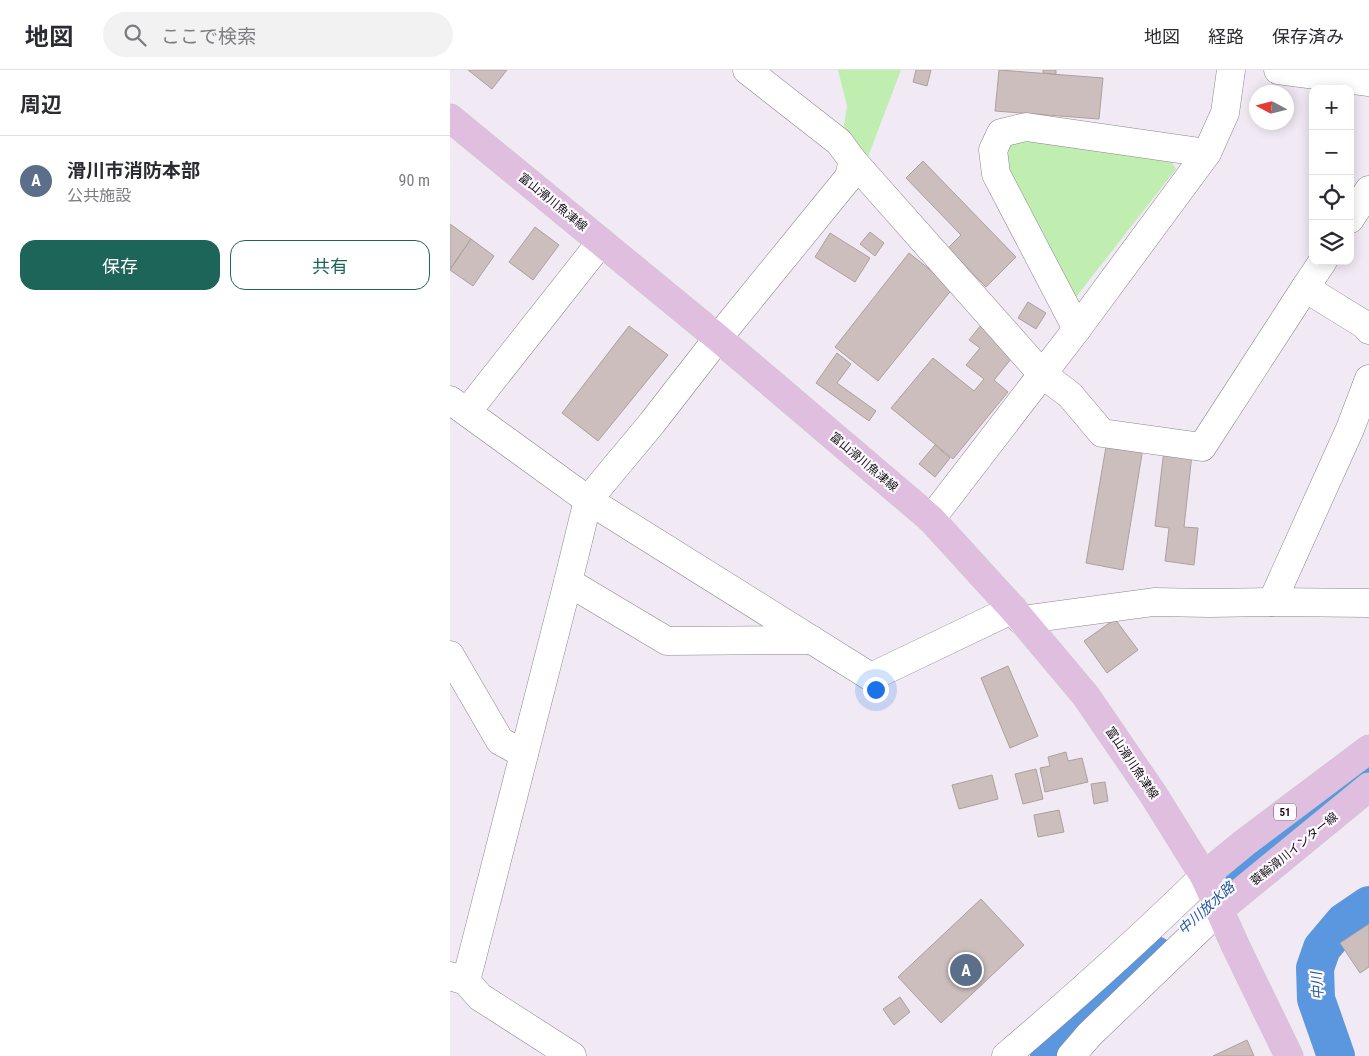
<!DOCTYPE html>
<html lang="ja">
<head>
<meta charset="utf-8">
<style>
  :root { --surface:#fff; --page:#f2f2f3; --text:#2b2b33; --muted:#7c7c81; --line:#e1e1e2; --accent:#1e6559 }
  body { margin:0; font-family:"Roboto Condensed","Noto Sans JP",sans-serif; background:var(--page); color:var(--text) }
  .controls { position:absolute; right:15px; top:15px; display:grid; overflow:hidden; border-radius:10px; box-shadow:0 2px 12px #0003 }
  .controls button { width:45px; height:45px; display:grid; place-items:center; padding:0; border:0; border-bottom:1px solid var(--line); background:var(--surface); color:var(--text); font:25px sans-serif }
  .compass { position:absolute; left:799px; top:15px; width:45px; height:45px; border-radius:50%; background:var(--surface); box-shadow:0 2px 12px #0003; rotate:277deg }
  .you { position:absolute; left:425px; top:619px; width:18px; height:18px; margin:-12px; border:4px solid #fff; border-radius:50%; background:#1a73e8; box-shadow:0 0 0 8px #1a73e833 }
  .badge { display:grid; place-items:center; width:32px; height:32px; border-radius:50%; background:var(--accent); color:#fff; font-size:16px; font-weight:700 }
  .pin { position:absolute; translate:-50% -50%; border:2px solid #fff; box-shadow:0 1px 5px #0006 }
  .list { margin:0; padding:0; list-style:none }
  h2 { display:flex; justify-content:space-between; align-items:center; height:65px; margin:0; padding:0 20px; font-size:21px }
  h2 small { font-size:16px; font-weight:400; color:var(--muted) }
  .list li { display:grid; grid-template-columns:32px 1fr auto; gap:15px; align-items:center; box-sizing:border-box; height:90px; padding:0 20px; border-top:1px solid var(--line) }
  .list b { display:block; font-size:19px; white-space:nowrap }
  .list p { margin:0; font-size:16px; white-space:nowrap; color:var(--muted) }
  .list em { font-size:16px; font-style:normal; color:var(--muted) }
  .actions { display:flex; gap:10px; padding:15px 20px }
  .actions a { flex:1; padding:11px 0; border:1px solid var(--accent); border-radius:15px; text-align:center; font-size:18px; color:var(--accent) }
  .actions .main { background:var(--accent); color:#fff }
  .icon { flex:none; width:28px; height:28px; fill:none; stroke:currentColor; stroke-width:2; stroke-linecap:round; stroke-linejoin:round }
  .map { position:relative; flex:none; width:919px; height:986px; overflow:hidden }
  header { display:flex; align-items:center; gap:30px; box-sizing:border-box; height:70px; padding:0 25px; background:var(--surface); border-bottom:1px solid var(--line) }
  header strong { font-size:24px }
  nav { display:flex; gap:28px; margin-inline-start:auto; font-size:18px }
  .search { width:350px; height:45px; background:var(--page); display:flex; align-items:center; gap:12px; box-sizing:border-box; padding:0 18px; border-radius:28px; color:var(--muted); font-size:19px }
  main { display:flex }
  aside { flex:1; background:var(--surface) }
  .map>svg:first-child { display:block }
  .green { fill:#bfeeb0 }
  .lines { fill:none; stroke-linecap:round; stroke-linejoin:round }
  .river { stroke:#5b97df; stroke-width:38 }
  .building { fill:#cbbebc; stroke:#ada09d }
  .minor-casing { stroke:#8c858e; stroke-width:29 }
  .major-casing { stroke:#cbcacb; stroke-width:29 }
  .minor { stroke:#fff; stroke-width:28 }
  .major { stroke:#e0bedf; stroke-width:28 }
  .labels { text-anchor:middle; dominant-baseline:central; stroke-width:4.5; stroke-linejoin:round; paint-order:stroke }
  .shield { fill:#fdf9ff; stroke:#58565a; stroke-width:1 }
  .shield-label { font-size:11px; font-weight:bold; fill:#121013 }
  .street-label { font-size:12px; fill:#121013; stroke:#fdf9ff }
  .water-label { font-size:14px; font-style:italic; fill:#1c589a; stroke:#fdf9ff }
</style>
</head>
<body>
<header>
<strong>地図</strong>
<div class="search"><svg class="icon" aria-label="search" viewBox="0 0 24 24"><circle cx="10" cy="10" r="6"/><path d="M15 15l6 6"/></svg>ここで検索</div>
<nav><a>地図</a><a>経路</a><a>保存済み</a></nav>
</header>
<main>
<aside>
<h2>周辺<small></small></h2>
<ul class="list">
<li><span class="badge" style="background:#5c6f8a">A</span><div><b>滑川市消防本部</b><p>公共施設</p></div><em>90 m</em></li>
</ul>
<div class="actions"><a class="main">保存</a><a>共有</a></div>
</aside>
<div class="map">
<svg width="919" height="986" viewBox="0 0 919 986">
  <rect width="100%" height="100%" fill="#f1eaf4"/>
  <g class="green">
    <polygon points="388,0 451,0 416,92 407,73 393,61 397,36"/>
    <polygon points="584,71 717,85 726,99 626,227 552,94 554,80 565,72"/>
  </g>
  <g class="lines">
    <g class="river">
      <polyline points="794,804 919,697"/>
      <polyline points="599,986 633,950 705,885"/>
      <polyline points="886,986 866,929 865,898 872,878 894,852 919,835"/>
    </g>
  </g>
  <g class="building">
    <polygon points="18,0 57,0 42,19"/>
    <polygon points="466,0 481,0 477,16 463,12"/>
    <polygon points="549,0 653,8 649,49 545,41"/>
    <polygon points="593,0 606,0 606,4 593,3"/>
    <polygon points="473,91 566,187 536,217 498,178 511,165 456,108"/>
    <polygon points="0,154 21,169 0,199"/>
    <polygon points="85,157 109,175 83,210 59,192"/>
    <polygon points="420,162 434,173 425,186 410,174"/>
    <polygon points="380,163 420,188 405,212 365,187"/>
    <polygon points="21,169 44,186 23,216 0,200"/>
    <polygon points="459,183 503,218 428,311 385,277"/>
    <polygon points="578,232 596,243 586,259 568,248"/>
    <polygon points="531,255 566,283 544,310 558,322 503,389 441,338 483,288 524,321 534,309 516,295 530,278 519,270"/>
    <polygon points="179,256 218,285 148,371 112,343"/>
    <polygon points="387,283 401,294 387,313 426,341 419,351 366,313"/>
    <polygon points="657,371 693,378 673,500 636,493"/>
    <polygon points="485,375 500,388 485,407 469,394"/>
    <polygon points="714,380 742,384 734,457 748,458 744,495 715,491 719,458 705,456"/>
    <polygon points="665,549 688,580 657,603 634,571"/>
    <polygon points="558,596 588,666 560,678 531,608"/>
    <polygon points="616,682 618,691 632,688 638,712 595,722 590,698 600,696 598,687"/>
    <polygon points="586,699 593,729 573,734 565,704"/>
    <polygon points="542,705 548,729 509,739 502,715"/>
    <polygon points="655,712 658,731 644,734 641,714"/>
    <polygon points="609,740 614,762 588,767 584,745"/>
    <polygon points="531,829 574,875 491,953 448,907"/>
    <polygon points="919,854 919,897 910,903 890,873"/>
    <polygon points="450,927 460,942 444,955 433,939"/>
    <polygon points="797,970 804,986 763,986"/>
  </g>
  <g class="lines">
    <g class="minor-casing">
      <g id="minor">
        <polyline points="828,0 919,12"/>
        <polyline points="403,91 592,304 620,325 652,363 752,377 855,218"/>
        <polyline points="900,149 919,120"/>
        <polyline points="873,191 855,218 915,255 919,260"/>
        <polyline points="627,259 546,104 543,80 551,63 576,57 757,83"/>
        <polyline points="0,330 138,430 421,607 563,539"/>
        <polyline points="17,342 151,172"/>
        <polyline points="481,449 627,259 757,83 775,43 781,0"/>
        <polyline points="118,512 217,571 362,570"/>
        <polyline points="822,532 900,359 919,309"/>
        <polyline points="571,550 704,532 759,533 822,532 919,533"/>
        <polyline points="0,585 50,671 74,684"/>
        <polyline points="0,906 16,911 30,927 122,986"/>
        <polyline points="16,911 118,512 138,430 202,353 268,268 399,107 403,91 389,72 297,0"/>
        <path d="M556,986c68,-58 134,-117 198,-180"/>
        <polyline points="621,986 639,965 769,840"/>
      </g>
    </g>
    <g class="major-casing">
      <g id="major">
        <polyline points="0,48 268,268 481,449 563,539 636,626 703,724 754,806 786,877 839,986"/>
        <polyline points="754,806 794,773 919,679"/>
        <polyline points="769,840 919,717"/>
      </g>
    </g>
    <use href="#minor" class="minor"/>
    <use href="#major" class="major"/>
  </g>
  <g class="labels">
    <rect class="shield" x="824" y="733.5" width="22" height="17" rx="4"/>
    <g class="shield-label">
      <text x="835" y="742">51</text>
    </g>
    <g class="street-label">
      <text transform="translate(103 132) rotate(39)">富山滑川魚津線</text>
      <text transform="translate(414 392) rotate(40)">富山滑川魚津線</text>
      <text transform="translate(682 693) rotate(56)">富山滑川魚津線</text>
      <text transform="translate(844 779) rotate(-39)">蓑輪滑川インター線</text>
    </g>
    <g class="water-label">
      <text transform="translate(756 838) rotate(-42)">中川放水路</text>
      <text transform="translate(867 916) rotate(-94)">中川</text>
    </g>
  </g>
</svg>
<div class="controls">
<button>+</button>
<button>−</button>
<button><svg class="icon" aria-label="locate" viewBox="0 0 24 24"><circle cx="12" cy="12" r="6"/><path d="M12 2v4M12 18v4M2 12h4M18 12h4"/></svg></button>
<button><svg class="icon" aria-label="layers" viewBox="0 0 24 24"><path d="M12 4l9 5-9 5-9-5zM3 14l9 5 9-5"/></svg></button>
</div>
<svg class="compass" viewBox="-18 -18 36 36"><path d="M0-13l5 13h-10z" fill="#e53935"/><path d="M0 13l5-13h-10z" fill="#7c7c81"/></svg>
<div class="you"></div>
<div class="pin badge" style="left:516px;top:900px;background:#5c6f8a">A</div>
</div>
</main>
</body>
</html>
